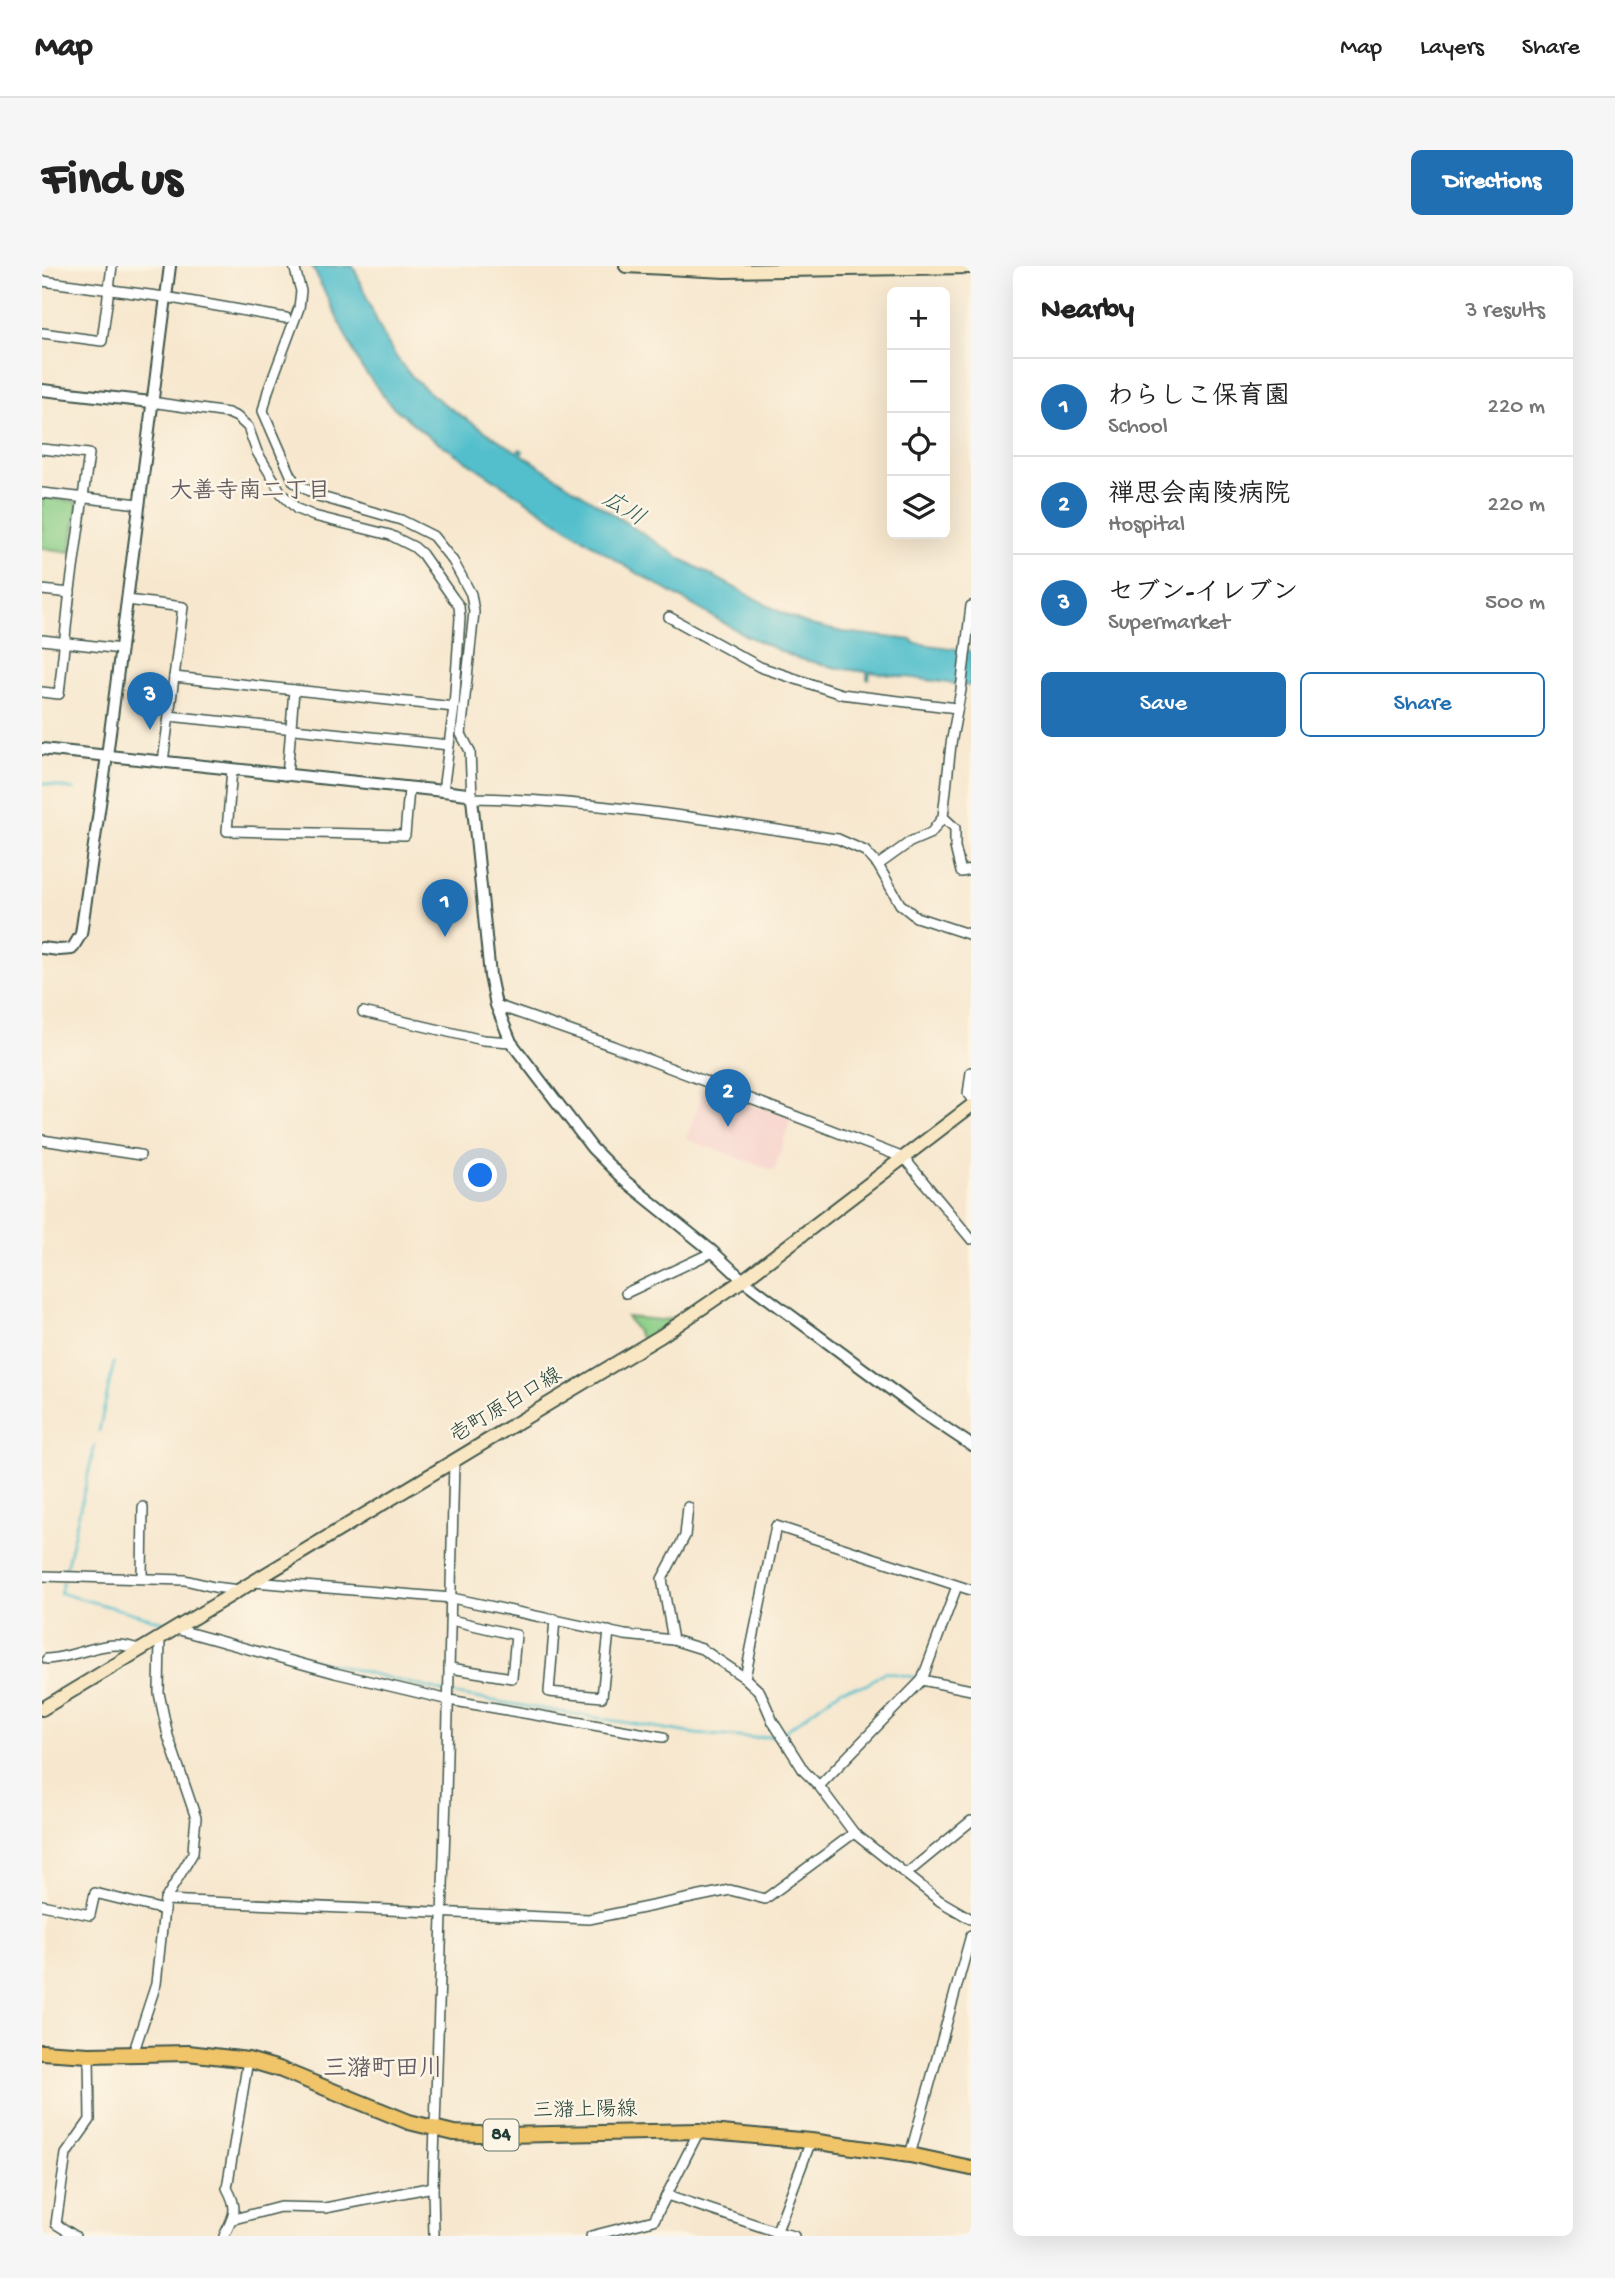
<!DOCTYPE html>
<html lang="en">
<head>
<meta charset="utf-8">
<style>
  :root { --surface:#fff; --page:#f6f6f6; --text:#222; --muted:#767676; --line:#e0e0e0; --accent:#1f6fb2 }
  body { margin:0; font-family:"Gochi Hand","Klee One",sans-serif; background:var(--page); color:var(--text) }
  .controls { position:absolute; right:21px; top:21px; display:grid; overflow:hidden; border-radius:10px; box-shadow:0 7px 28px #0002 }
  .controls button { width:63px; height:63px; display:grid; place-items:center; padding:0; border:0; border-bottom:2px solid var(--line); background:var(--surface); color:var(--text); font:35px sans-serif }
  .you { position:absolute; left:439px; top:910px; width:24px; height:24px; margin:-18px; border:5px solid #fff; border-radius:50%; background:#1a73e8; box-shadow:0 0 0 10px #1a73e833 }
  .badge { display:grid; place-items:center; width:46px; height:46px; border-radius:50%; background:var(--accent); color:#fff; font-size:23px; font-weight:700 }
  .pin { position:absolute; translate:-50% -58px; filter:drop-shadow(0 2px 4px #0008) }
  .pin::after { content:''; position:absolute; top:37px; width:24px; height:21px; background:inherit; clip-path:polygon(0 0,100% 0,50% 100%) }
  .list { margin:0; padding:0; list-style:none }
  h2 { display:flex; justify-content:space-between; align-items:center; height:91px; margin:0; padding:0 28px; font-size:30px }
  h2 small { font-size:23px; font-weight:400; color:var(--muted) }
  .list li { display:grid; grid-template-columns:46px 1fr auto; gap:21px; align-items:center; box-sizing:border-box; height:98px; padding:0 28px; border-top:2px solid var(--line) }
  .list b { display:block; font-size:26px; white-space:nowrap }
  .list p { margin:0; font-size:23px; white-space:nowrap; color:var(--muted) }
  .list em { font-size:23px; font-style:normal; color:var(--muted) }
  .actions { display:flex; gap:14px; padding:21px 28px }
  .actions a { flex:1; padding:16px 0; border:2px solid var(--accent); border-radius:10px; text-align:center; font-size:24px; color:var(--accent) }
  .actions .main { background:var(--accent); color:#fff }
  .icon { flex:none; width:38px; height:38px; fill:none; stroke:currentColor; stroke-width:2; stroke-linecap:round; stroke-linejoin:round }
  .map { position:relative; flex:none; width:929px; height:1970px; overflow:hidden; border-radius:10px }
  header { display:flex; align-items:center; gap:42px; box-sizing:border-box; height:98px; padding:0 35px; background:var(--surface); border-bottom:2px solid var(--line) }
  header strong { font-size:33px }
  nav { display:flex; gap:38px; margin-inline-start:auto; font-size:24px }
  .intro { display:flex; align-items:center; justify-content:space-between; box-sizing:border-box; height:168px; padding:0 42px }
  h1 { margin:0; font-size:49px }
  .button { padding:18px 32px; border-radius:10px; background:var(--accent); color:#fff; font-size:24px; font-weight:700 }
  main { display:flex; gap:42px; padding:0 42px }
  aside { flex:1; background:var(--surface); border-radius:10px; box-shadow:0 7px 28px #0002 }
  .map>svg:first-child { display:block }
  .built { fill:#f7d0cb }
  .green { fill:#8acd86; stroke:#54855d; stroke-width:2 }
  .water { fill:#53bfcc; stroke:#397e80; stroke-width:2 }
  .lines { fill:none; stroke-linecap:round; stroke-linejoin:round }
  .stream { stroke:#53bfcc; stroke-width:2.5 }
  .minor-casing { stroke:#3f564b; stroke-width:12 }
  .tertiary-casing { stroke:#3f564b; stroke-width:14 }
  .secondary-casing { stroke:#3f564b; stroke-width:16 }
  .primary-casing { stroke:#3f564b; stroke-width:18 }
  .minor { stroke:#fff; stroke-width:9 }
  .tertiary { stroke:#fff; stroke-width:10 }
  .secondary { stroke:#f9e7c3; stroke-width:12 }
  .primary { stroke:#f0c469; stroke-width:14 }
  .labels { text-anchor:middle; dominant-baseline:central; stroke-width:5; stroke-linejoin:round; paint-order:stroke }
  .shield { fill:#fcf5e5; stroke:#617469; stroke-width:2 }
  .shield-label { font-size:19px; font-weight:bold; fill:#1f3d34 }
  .street-label { font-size:21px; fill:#1f3d34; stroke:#fcf5e5 }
  .neighbourhood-label { font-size:23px; font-weight:bold; fill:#665e66; stroke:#fcf5e5 }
  .water-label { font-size:23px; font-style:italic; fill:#2c5e5a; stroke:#fcf5e5 }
  .quarter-label { font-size:24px; font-weight:bold; fill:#665e66; stroke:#fcf5e5 }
</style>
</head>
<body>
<header>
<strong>Map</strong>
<nav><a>Map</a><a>Layers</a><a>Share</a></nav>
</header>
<div class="intro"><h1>Find us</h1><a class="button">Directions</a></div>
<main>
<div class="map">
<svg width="929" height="1970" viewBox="0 0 929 1970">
  <rect width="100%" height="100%" fill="#fcf5e5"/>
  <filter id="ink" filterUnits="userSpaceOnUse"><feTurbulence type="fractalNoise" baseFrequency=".0143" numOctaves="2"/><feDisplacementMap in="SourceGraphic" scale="14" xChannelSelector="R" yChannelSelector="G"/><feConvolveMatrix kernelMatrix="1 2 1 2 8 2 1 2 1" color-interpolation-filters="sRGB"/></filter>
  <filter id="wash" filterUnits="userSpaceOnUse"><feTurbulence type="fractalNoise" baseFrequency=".00686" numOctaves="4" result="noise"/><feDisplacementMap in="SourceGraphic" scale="28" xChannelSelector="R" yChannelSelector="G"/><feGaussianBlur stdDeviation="1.57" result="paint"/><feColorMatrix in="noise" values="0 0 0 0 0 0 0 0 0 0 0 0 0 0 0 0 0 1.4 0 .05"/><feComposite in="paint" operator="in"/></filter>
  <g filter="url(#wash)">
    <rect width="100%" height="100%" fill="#f7e7ce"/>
    <polygon class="built" points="663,822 749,853 732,905 644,873"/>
    <g class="green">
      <polygon points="0,231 36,236 29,286 0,282"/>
      <polygon points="585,1051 619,1054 636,1052 601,1075"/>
    </g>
    <path class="water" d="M270,0h41c17,36 29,77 55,106 27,30 64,50 97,72l12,8 3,-3 3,2 -2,3 162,106 105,56 23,9 32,7 69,8 2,3 57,8v35l-101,-14 -1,7h-2v-7l-30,-4 -41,-10 -51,-23 -120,-69 -198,-131 -35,-29 -31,-39z"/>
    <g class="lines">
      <g class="stream">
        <polyline points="0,517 32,524"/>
        <polyline points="57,1165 72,1097"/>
        <polyline points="23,1306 53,1179"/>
        <polyline points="21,1316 18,1327 130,1358"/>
        <polyline points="146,1362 415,1429 654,1468 712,1472 736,1469"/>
        <polyline points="742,1466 800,1423 824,1419 842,1406 877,1412"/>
      </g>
    </g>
  </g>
  <g filter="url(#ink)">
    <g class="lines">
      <g class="minor-casing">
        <g id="minor">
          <path d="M252,0l7,25 -2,17 -31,83 -5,20 31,71 24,14 83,24 32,16 20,25 18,33 3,18 -13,122 9,17 2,47c124,2 244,23 366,41l27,12 13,14 22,39 16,13 55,18"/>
          <polyline points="0,15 123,31 244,52"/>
          <polyline points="0,67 60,75 70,0"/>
          <polyline points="109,136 186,147 195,151 206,161 215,186 233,216 239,227 255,243 272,250 348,269 372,281 380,288 411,332 417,340 418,352 412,441 401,525"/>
          <polyline points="0,183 47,188 28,324 17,428 0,426"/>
          <polyline points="0,227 97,238"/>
          <polyline points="0,324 28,327"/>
          <polyline points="85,334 141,341 132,411 412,441"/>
          <polyline points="627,351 718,401 799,428 915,442"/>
          <polyline points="0,374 79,383"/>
          <polyline points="127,450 407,479"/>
          <polyline points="121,496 132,411"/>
          <polyline points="190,503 185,565 363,569 367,523"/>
          <polyline points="245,510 252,424"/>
          <polyline points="901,551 913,562 913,581 919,606 929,604"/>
          <polyline points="836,599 868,576 889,567 901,551 909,478 919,424 929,340"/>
          <polyline points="454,739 571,780 862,892 929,973"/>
          <polyline points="321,746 441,774 469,776"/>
          <polyline points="929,806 926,828 929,832"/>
          <polyline points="0,874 98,889"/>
          <polyline points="584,1027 671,986"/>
          <polyline points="0,1310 143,1314 172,1321 197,1324"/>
          <polyline points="100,1311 101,1241"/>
          <polyline points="212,1316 410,1332 583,1369 631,1374 660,1383 703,1412 718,1426 731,1456 762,1505 777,1520 812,1567 898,1635 929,1653"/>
          <polyline points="513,1353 507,1426 560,1431 567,1365"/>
          <polyline points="134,1363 293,1407 407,1434 621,1471"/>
          <polyline points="631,1374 620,1313 643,1270 646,1241"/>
          <path d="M5,1393c30,-1 63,-24 92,-9"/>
          <polyline points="408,1402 470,1412 474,1369 409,1354"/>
          <polyline points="703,1412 734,1260 929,1324"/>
          <polyline points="880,1414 929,1424"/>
          <polyline points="777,1520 880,1414 915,1320"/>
          <polyline points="864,1608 929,1555"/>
          <polyline points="123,1634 547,1653 688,1624 723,1633 812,1567"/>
          <polyline points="0,1639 48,1649 53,1627 122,1644"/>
          <polyline points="91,1788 114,1718 123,1634 151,1587 152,1572 154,1552 126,1470 117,1427 118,1372"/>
          <polyline points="868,1889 929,1669"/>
          <polyline points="625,1929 735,1966 752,1970"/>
          <polyline points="192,1953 238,1941 283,1942 391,1921"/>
          <polyline points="33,1970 14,1958 24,1888 48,1854 47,1789"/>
          <path d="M182,1970c10,-21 15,-26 3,-48l21,-128"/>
          <polyline points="392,1970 391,1921 404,1530 412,1196"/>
          <polyline points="549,1970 612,1954 657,1865"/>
          <polyline points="733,1970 769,1875"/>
        </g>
      </g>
      <g class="tertiary-casing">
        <g id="tertiary">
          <polyline points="0,124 109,136"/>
          <polyline points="0,483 401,525 425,528 430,532 448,710 454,739 469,776 550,882 583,915 671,986 701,1014 878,1145 929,1179"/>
          <polyline points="0,682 17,684 30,683 39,668 65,490 128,0"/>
        </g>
      </g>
      <g class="secondary-casing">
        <g id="secondary">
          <polyline points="584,0 683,5 929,1"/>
          <polyline points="0,1443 619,1070 701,1014 929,840"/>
        </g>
      </g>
      <g class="primary-casing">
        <polyline id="primary" points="0,1786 47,1789 146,1787 206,1794 237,1803 367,1856 412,1867 461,1869 657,1865 769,1875 868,1889 929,1902"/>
      </g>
      <use href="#minor" class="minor"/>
      <use href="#tertiary" class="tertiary"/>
      <use href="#secondary" class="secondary"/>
      <use href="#primary" class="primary"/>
    </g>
  </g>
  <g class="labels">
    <rect class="shield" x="441.5" y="1853.5" width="35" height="31" rx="5"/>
    <g class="shield-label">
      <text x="459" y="1869">84</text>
    </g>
    <g class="street-label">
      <text transform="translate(465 1141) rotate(-31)">壱町原白口線</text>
      <text transform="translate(543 1846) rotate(-1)">三潴上陽線</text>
    </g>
    <g class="neighbourhood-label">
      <text x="208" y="226">大善寺南二丁目</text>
    </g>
    <g class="water-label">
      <text transform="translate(581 244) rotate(32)">広川</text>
    </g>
    <g class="quarter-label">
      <text x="341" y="1804">三潴町田川</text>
    </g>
  </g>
</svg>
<div class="controls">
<button>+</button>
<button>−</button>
<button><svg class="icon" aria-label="locate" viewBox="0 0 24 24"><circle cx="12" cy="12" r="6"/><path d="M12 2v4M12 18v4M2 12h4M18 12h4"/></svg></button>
<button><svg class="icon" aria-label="layers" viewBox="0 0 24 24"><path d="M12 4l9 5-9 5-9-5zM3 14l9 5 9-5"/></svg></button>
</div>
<div class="you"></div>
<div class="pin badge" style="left:403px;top:671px">1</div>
<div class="pin badge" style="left:686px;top:861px">2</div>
<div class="pin badge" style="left:108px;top:464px">3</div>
</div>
<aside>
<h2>Nearby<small>3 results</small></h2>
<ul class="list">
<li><span class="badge">1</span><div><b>わらしこ保育園</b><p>School</p></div><em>220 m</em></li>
<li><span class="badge">2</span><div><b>禅思会南陵病院</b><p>Hospital</p></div><em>220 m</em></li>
<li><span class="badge">3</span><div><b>セブン-イレブン</b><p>Supermarket</p></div><em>500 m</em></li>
</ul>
<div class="actions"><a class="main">Save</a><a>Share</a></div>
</aside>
</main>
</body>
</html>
